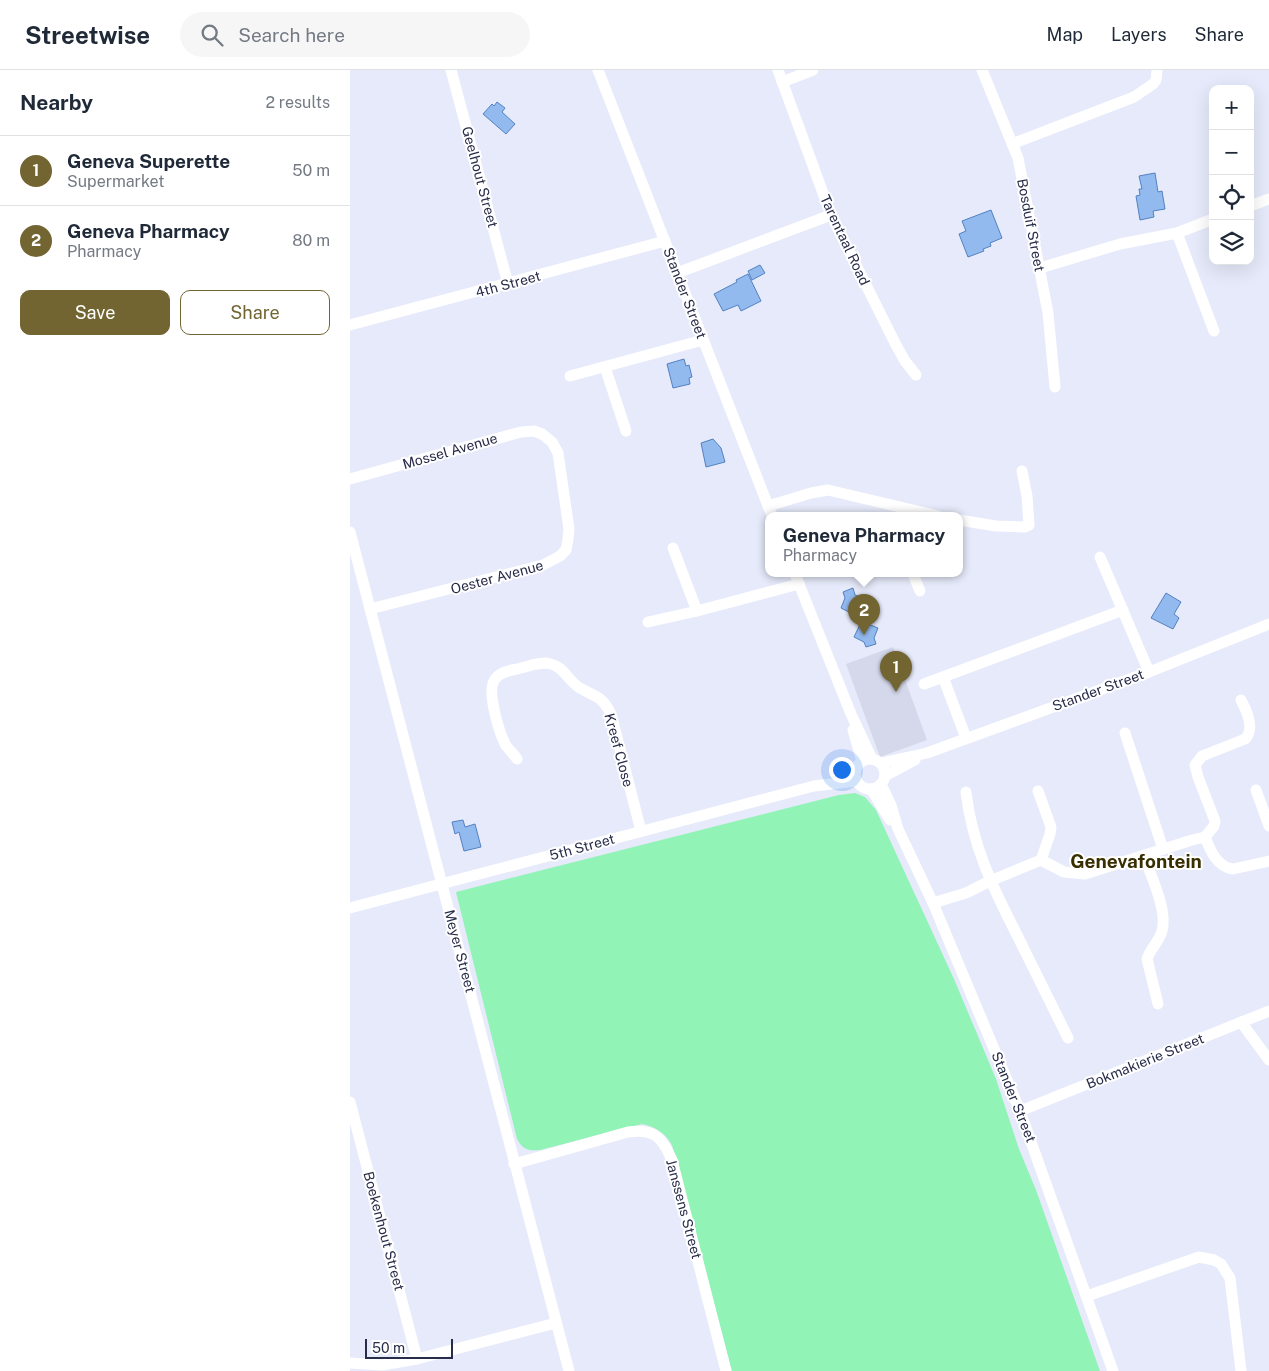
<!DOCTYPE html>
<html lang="en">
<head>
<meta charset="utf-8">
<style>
  :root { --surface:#fff; --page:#f6f6f7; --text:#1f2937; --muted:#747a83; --line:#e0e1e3; --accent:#726532 }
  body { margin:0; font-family:"Public Sans",sans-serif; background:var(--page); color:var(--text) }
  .controls { position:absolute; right:15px; top:15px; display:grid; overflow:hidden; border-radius:10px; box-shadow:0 5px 20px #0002 }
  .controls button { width:45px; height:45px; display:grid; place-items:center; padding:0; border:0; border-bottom:1px solid var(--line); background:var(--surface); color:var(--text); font:25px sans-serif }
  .scale { position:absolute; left:15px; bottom:12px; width:88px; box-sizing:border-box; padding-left:5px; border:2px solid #272c49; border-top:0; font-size:14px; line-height:18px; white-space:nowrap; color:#272c49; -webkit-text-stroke:4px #fff; paint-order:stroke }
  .you { position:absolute; left:491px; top:699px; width:18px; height:18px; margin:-12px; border:4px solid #fff; border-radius:50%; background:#1a73e8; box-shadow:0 0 0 8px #1a73e833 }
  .badge { display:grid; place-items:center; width:32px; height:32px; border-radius:50%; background:var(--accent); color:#fff; font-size:16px; font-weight:700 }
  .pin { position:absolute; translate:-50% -41px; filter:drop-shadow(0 1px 2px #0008) }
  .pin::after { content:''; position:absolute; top:26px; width:18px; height:15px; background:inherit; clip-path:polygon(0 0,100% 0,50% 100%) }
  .popup { position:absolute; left:415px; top:442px; width:198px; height:65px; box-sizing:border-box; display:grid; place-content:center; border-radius:10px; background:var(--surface); filter:drop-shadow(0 1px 4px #0005); font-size:16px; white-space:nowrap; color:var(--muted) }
  .popup b { font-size:19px; color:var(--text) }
  .popup::after { content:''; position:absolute; left:50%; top:100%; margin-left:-10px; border:10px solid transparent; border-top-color:var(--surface) }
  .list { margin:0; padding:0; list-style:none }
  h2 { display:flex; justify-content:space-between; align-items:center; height:65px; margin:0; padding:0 20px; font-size:21px }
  h2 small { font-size:16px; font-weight:400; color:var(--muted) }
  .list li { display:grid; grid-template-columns:32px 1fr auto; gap:15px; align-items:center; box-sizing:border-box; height:70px; padding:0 20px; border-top:1px solid var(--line) }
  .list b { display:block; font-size:19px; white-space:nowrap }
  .list p { margin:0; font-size:16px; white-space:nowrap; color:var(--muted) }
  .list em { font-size:16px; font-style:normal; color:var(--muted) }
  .actions { display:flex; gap:10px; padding:15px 20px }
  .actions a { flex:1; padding:11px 0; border:1px solid var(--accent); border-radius:10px; text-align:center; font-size:18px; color:var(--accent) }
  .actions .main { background:var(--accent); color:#fff }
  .icon { flex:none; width:28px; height:28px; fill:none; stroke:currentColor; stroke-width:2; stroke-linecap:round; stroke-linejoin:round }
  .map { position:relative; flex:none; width:919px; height:1301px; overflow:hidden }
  header { display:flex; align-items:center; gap:30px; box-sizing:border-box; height:70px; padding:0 25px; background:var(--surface); border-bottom:1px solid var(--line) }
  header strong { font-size:24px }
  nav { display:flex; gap:28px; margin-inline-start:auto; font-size:18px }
  .search { width:350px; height:45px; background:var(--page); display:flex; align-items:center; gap:12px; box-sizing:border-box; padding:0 18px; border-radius:28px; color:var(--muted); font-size:19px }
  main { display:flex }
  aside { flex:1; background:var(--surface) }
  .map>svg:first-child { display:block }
  .built { fill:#d4d8ea }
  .green { fill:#91f3b6 }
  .building { fill:#93baee; stroke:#5282c1 }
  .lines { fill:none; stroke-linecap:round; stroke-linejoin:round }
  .minor { stroke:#fff; stroke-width:11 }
  .labels { text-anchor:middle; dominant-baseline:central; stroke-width:4; stroke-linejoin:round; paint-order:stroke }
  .street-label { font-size:14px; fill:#272c49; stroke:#fff }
  .district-label { font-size:19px; font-weight:bold; fill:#382e02; stroke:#fff }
</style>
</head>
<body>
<header>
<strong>Streetwise</strong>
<div class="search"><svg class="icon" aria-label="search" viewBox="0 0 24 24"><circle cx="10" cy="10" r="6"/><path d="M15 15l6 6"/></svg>Search here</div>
<nav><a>Map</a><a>Layers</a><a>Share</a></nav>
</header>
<main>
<aside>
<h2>Nearby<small>2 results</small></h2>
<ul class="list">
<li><span class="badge">1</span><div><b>Geneva Superette</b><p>Supermarket</p></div><em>50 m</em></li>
<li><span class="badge">2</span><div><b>Geneva Pharmacy</b><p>Pharmacy</p></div><em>80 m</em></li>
</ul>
<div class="actions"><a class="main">Save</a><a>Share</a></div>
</aside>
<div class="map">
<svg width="919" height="1301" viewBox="0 0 919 1301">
  <rect width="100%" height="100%" fill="#e6eafa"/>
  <polygon class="built" points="543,577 577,670 530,687 496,594"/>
  <path class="green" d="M505,723l10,4 11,13 78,169 42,100 23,70 17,41 64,181h-368l-60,-226c-7,-12 -16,-18 -30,-21l-102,26c-12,1 -17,0 -23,-11l-61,-247 383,-97z"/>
  <g class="building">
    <polygon points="147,32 155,38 152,42 165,54 156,64 133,44 142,34 144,36"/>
    <polygon points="805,103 808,122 812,121 815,139 803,141 804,147 790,150 786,126 790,125 789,119 792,119 789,106"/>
    <polygon points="641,140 652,168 640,173 641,176 633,179 634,181 618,187 609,164 616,161 612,151"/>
    <polygon points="410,195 415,203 402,210 398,201"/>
    <polygon points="398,204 411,231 391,241 388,235 373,241 364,224 387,212 386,210"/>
    <polygon points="334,289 336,296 339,295 342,307 339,308 340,314 323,318 317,294"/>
    <polygon points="363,369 371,378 375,392 356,397 351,373"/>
    <polygon points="503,518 505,525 515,529 512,536 515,544 503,548 501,543 491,538 495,528 493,522"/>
    <polygon points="816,523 831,532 824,544 829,548 823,559 801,548"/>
    <polygon points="515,544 518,554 528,558 524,568 526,574 516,577 514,572 504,567"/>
    <polygon points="113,750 115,757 125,754 131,777 114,781 109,762 105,764 102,752"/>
  </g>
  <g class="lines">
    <g class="minor">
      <polyline points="101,0 158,214"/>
      <polyline points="248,0 422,446"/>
      <polyline points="428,0 481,145 546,275 555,291 566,305"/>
      <polyline points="632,0 668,88 698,243 705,317"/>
      <polyline points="432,12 463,0"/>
      <polyline points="662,74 784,27 803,14 806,10 807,0"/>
      <polyline points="900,136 919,129"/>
      <polyline points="827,163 864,261"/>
      <polyline points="690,198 770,174 827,163 863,149"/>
      <polyline points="327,203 481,145"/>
      <polyline points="0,255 315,171"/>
      <polyline points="255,297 276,361"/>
      <polyline points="220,306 353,270"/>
      <polyline points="0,409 171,362 184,361 192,364 202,372 208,383 219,459 218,469 216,480 210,486 193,495 20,539"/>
      <polyline points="418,436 461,423 478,420 588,446"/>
      <polyline points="609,450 646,456 675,457 679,455 677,426 672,401"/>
      <polyline points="0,462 219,1301"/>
      <polyline points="323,478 347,541"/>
      <polyline points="750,487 799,602"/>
      <polyline points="445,504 501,644 522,689"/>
      <polyline points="563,504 570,521"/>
      <polyline points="298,552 347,541 449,514"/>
      <polyline points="593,607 616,668"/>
      <polyline points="574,614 773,540"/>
      <polyline points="503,660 512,691"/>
      <polyline points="775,663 813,779"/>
      <circle cx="520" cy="704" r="15"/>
      <path d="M167,689c-3,-5 -9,-10 -12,-15 -6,-13 -20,-56 -9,-66 6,-7 17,-8 25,-10 9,-2 20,-7 30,-4 13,3 17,17 29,24 17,10 21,7 31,26l30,117"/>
      <polyline points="531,693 577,683 799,602 919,554"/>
      <polyline points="535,706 565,690"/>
      <polyline points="531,714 541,735 548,759 583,833 670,1041 763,1301"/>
      <polyline points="521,719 540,750"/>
      <polyline points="906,720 919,756"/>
      <polyline points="688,721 701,757 700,764 691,790"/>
      <path d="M616,722c6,53 27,96 51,143 17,34 34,68 51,103"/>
      <path d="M855,767l9,-11 1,-5 -17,-44 -3,-12 7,-9 43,-17c10,-10 2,-28 -4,-39"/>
      <path d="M794,786c7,20 24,55 18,75 -3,11 -12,18 -15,28l11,45"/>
      <path d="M583,833l33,-10 24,-12 51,-21 23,12 21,2 107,-34 13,-3c5,13 12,30 28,32l36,-8"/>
      <polyline points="0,838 464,716 506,711"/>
      <polyline points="891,952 919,990"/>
      <polyline points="0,1032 67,1289"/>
      <polyline points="670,1041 919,941"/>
      <path d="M164,1094l114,-32c26,-4 34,5 44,28l54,211"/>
      <polyline points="737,1226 849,1187 864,1190 871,1194 880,1208 891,1301"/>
      <polyline points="0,1293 32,1295 67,1289 206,1253"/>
    </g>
  </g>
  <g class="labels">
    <g class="street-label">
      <text transform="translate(130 107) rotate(75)">Geelhout Street</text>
      <text transform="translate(681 155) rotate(79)">Bosduif Street</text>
      <text transform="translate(495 170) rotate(65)">Tarentaal Road</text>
      <text transform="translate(158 214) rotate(-15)">4th Street</text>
      <text transform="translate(335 223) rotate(69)">Stander Street</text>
      <text transform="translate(100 381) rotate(-16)">Mossel Avenue</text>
      <text transform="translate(147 507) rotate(-15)">Oester Avenue</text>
      <text transform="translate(748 620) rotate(-20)">Stander Street</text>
      <text transform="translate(269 680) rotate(75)">Kreef Close</text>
      <text transform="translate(232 777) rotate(-15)">5th Street</text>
      <text transform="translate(110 881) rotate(75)">Meyer Street</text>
      <text transform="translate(795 991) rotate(-22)">Bokmakierie Street</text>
      <text transform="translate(664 1027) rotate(68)">Stander Street</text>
      <text transform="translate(334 1139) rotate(75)">Janssens Street</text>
      <text transform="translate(34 1161) rotate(75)">Boekenhout Street</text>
    </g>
    <g class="district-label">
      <text x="786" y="791">Genevafontein</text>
    </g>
  </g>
</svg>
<div class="controls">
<button>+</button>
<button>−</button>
<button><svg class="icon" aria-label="locate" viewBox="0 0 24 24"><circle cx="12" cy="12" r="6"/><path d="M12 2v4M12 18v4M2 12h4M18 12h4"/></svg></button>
<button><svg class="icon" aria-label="layers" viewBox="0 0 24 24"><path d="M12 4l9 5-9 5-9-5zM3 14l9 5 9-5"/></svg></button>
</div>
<div class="scale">50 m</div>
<div class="you"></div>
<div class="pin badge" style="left:546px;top:622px">1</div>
<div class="pin badge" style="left:514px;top:565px">2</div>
<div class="popup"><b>Geneva Pharmacy</b>Pharmacy</div>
</div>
</main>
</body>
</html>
